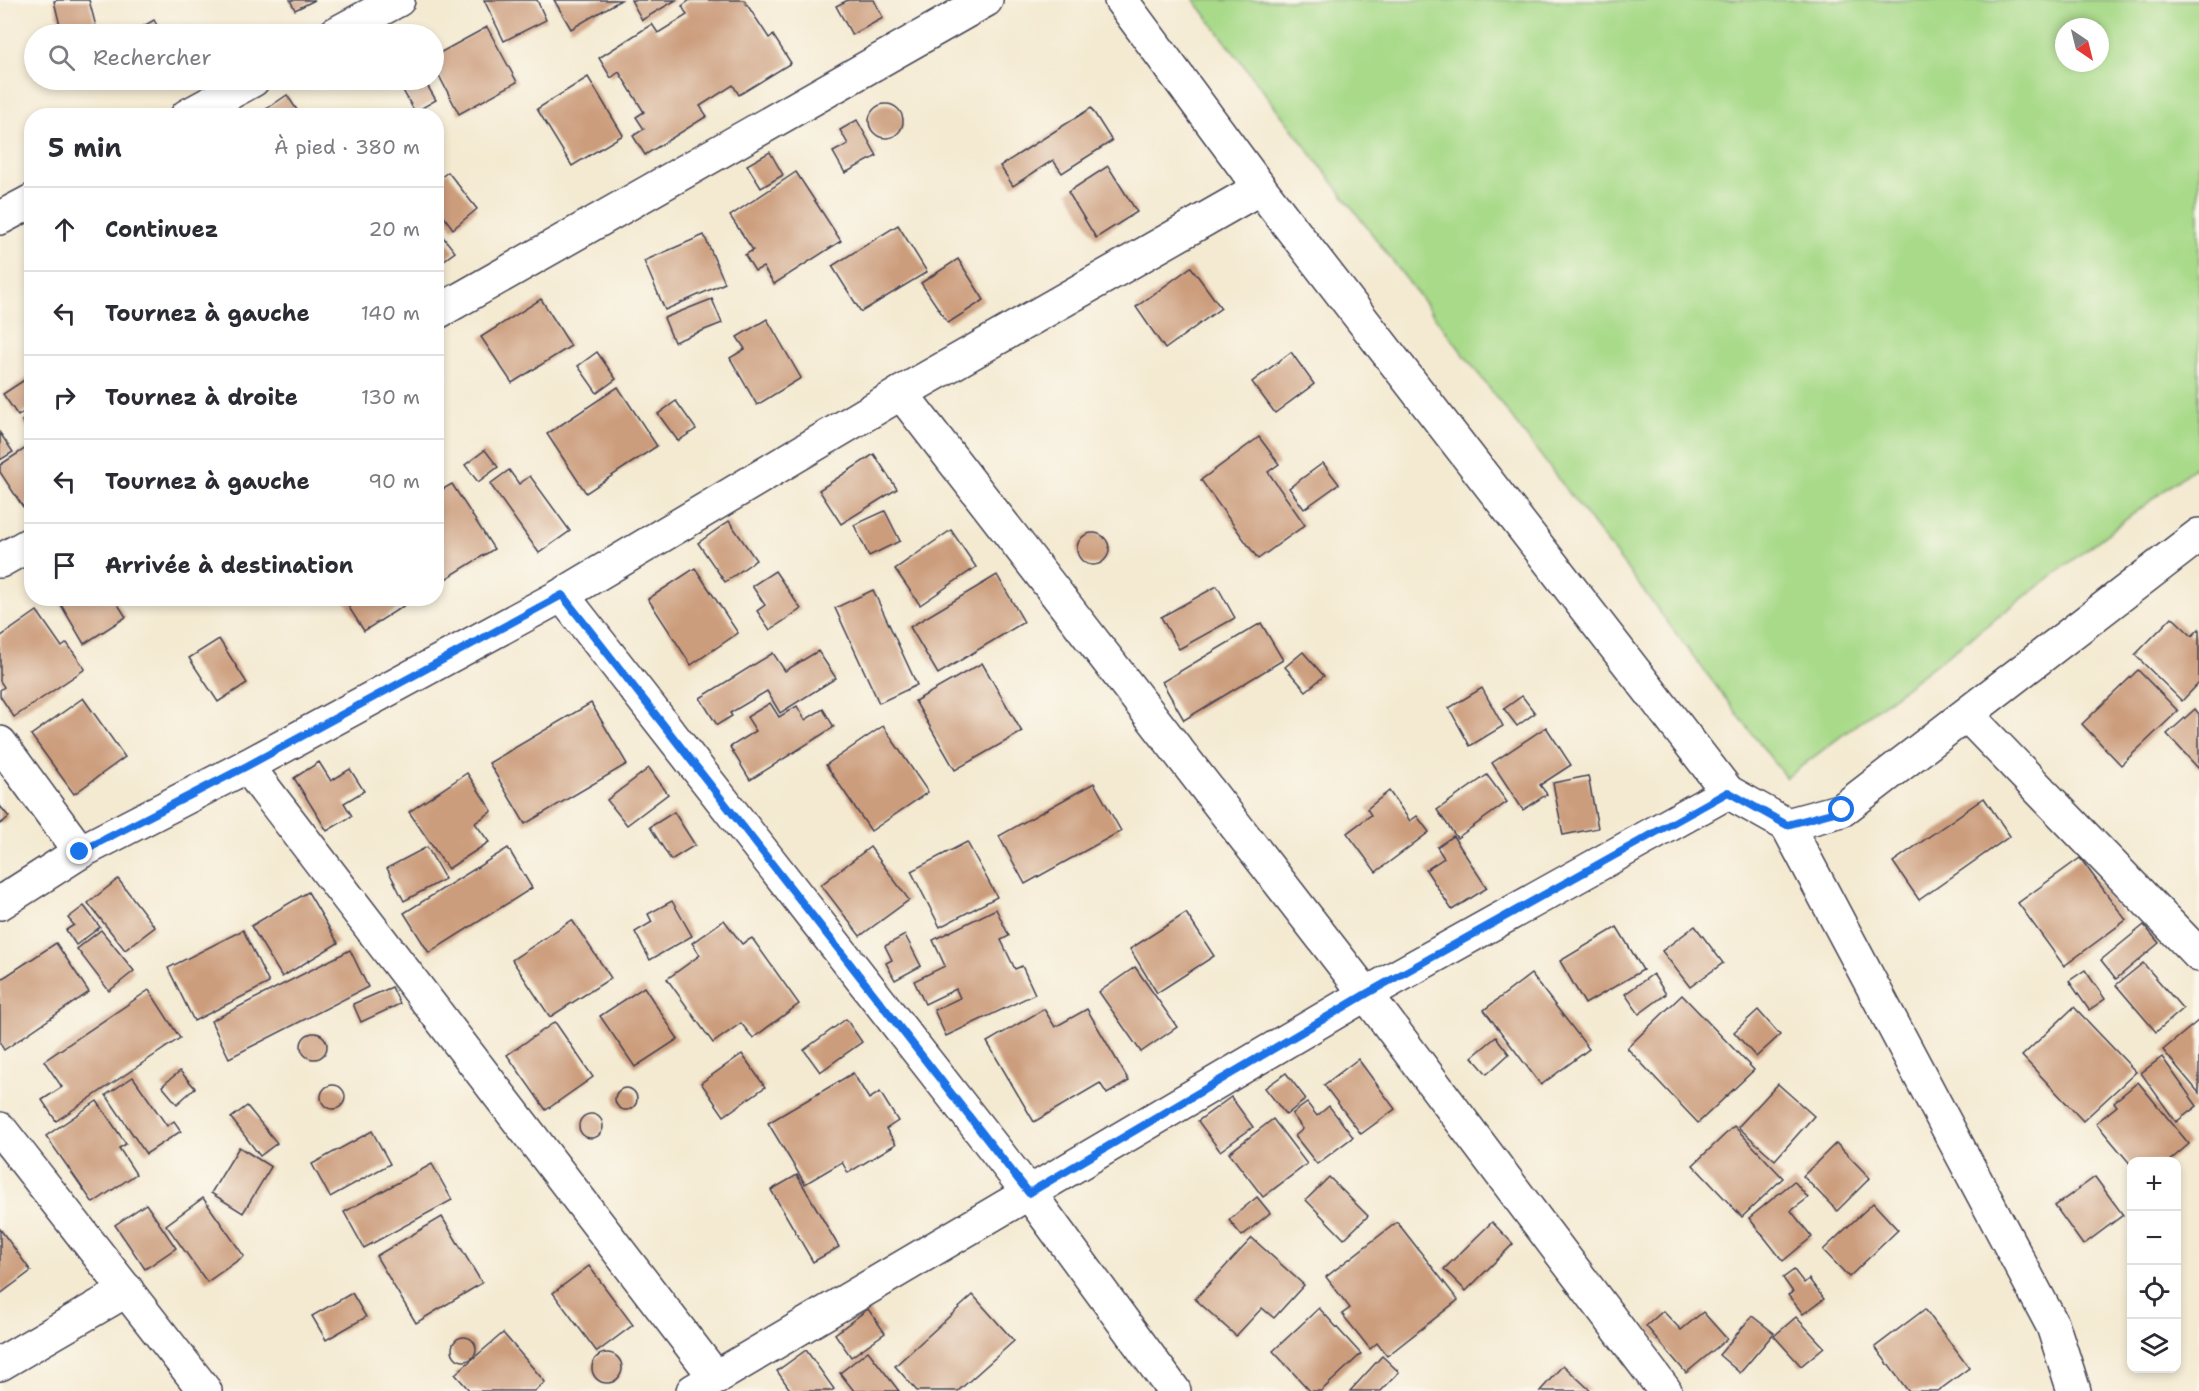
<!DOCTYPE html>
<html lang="fr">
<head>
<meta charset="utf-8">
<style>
  :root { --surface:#fff; --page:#f2f2f3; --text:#2b2b33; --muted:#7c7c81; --line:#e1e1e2 }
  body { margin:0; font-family:"Shantell Sans",sans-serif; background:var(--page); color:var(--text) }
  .controls { position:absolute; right:18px; bottom:18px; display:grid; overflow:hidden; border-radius:12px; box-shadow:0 3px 9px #0003 }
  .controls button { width:54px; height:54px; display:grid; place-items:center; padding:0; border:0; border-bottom:2px solid var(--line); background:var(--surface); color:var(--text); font:30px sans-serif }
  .compass { position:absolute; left:2055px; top:18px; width:54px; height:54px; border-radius:50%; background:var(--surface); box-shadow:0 3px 9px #0003; rotate:145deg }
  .stop { position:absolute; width:18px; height:18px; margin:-14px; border:4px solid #1a73e8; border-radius:50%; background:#fff }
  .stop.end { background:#1a73e8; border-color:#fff; box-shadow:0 2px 6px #0008 }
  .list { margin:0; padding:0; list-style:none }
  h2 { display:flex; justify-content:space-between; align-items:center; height:78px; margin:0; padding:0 24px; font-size:26px }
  h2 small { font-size:20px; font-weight:400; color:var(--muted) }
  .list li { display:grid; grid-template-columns:39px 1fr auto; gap:18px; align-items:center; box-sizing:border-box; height:84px; padding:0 24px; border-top:2px solid var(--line) }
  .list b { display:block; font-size:22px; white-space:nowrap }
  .list em { font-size:20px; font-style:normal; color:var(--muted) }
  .icon { flex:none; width:33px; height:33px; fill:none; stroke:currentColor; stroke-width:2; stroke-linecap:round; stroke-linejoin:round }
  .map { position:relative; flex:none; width:2199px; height:1391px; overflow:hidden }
  .search { position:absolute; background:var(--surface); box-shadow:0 3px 9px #0003; left:24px; top:24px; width:420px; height:66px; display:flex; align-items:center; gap:15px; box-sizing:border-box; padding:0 21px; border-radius:33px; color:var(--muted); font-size:22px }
  .panel { position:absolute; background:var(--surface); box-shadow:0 3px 9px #0003; left:24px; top:108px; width:420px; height:498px; border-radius:24px }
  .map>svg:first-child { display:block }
  .garden { fill:#a8da89; stroke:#657e62; stroke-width:1.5; fill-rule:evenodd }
  .building { fill:#cc9d7d }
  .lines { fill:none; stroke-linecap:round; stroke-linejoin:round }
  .minor-casing { stroke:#424052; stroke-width:36 }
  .minor { stroke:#fff; stroke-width:33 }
  .route { stroke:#1a73e8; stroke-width:8 }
</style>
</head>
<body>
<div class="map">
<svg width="2199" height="1391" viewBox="0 0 2199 1391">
  <rect width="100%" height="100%" fill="#fbf7ec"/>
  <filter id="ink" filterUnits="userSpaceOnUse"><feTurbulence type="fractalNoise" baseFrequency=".0167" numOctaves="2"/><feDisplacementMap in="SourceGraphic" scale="12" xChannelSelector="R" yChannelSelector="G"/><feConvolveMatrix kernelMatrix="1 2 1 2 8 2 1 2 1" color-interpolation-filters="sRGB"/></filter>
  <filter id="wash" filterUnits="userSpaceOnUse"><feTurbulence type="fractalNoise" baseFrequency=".008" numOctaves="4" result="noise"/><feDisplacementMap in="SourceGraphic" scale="24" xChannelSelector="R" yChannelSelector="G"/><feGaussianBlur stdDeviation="1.35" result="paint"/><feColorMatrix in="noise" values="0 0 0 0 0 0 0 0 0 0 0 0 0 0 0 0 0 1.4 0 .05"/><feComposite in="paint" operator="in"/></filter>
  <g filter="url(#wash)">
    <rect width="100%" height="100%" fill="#f4ead2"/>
    <path class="garden" d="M1194,0h1005v464l-413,314zM2064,27h36v36h-36z"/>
    <g id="blocks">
      <g class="building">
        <polygon points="58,0 89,0 98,34 62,34 54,1"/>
        <polygon points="290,0 315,0 295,10"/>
        <polygon points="484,0 537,0 546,20 504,41"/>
        <polygon points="554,0 621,0 571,29"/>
        <polygon points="631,0 676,0 642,20"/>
        <polygon points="690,0 744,0 769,38 773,35 791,63 739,95 733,85 700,106 707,116 645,155 633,136 644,129 636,117 644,112 619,72 611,78 599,58 652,24 658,33 687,15 682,6"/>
        <polygon points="848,0 874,0 883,18 852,35 836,6"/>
        <polygon points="154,20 162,34 137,34 135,31"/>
        <polygon points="487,27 517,82 459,114 434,66 434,56"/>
        <polygon points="588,77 623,135 572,166 537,109"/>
        <polygon points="410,80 424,80 436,100 415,112 400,85"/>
        <polygon points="287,95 301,116 256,116"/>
        <circle cx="886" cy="121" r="17"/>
        <polygon points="1091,108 1112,141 1062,173 1053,160 1013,186 1000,166"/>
        <polygon points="857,120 877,156 845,173 833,152 848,144 840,130"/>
        <polygon points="770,152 783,175 761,188 747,165"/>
        <polygon points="1108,166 1137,212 1096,238 1068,192"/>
        <polygon points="448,172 477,209 453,229 442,214 436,218 436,181"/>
        <polygon points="796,172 841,241 774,284 763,267 755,271 745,255 753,250 730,216"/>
        <polygon points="898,225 927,272 861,312 832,266"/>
        <polygon points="436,228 455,252 436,266"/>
        <polygon points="704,235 725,283 665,310 644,261"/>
        <polygon points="958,259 984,300 948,323 921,283"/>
        <polygon points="1191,267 1221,308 1165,349 1136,307"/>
        <polygon points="541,299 571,346 512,383 481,337"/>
        <polygon points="712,299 722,323 674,342 664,318"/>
        <polygon points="767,319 801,378 757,405 730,358 745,349 737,337"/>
        <polygon points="597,352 616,379 597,393 578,366"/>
        <polygon points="1291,352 1314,384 1275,413 1252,382"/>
        <polygon points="32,375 32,407 18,416 3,394"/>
        <polygon points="618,387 657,446 586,493 547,434"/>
        <polygon points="676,401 696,429 678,441 658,414"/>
        <polygon points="32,415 32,435 22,421"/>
        <polygon points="0,433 13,452 0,460"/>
        <polygon points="1259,437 1279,464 1268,472 1305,525 1258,559 1201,480"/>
        <polygon points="26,448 32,456 32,501 23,507 0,472 0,465"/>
        <polygon points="485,450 498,467 478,482 465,465"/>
        <polygon points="874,454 897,489 841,524 819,490"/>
        <polygon points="1323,463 1339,484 1304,509 1289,488"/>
        <polygon points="509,470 519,484 530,476 570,531 539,553 490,484"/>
        <polygon points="452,484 494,549 436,585 436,493"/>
        <polygon points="885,511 900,541 869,556 854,525"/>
        <polygon points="729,521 756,560 725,582 698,543"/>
        <polygon points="951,530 976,567 920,605 895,569"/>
        <circle cx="1093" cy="549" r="16"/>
        <polygon points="695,568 738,633 691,665 648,599"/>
        <polygon points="775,571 801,609 770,630 757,611 765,605 752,586"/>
        <polygon points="997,575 1024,622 938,674 910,627"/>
        <polygon points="1217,586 1235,618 1179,649 1161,617"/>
        <polygon points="873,590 917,685 879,703 835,608"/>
        <polygon points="57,598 114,598 126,617 84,644"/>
        <polygon points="343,598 416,598 364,631"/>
        <polygon points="37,611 62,647 67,643 85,669 14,717 0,696 0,690 4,687 0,681 0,637"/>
        <polygon points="2172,617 2192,636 2199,629 2199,683 2182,701 2135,655"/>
        <polygon points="1261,623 1283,660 1184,720 1162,682"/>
        <polygon points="219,639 247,683 218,702 189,658"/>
        <polygon points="818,651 836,678 780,713 767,691 730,713 732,716 717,725 700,698 773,653 785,671"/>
        <polygon points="1303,652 1324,676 1306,691 1285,667"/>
        <polygon points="982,663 1022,732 955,770 915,701"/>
        <polygon points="2138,670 2178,711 2121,765 2082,724"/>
        <polygon points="1482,688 1503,726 1470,746 1449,708"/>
        <polygon points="1522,696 1535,713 1517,726 1504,709"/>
        <polygon points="83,698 125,757 74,794 31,735"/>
        <polygon points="591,703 627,764 525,824 489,763"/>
        <polygon points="770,703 779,717 797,706 805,720 823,709 834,727 750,780 730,747 756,731 747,717"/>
        <polygon points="2195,709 2199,714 2199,769 2167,734"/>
        <polygon points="883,726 928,792 871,831 826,765"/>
        <polygon points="1546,727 1571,765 1540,785 1547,794 1523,810 1492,763"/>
        <polygon points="319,762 331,781 350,769 364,791 344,803 352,816 327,831 294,778"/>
        <polygon points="649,768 668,794 627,825 607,800"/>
        <polygon points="467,773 492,811 475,823 489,842 448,869 409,812"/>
        <polygon points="1487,775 1507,802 1457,838 1437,810"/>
        <polygon points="1588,776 1598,828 1563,835 1553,783"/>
        <polygon points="1094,783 1121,831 1025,884 999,836"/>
        <polygon points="1389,791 1410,821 1417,816 1429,832 1376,872 1347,833 1371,815 1367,809"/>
        <polygon points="1984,798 2010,836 1919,900 1893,862"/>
        <polygon points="0,806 9,817 0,824"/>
        <polygon points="674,812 695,845 671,860 650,827"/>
        <polygon points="1453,836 1487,888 1452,910 1426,870 1444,858 1437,847"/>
        <polygon points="967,842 997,897 940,927 911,871"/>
        <polygon points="427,847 445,879 404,901 387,868"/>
        <polygon points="870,847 909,900 860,936 821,885"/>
        <polygon points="508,848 532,888 429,953 404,913"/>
        <polygon points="2080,858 2126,920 2064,966 2018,903"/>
        <polygon points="118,879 155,927 125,950 88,903"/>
        <polygon points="308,892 338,943 282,977 251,926"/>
        <polygon points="672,901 692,936 650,960 635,932 652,922 648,914"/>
        <polygon points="84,906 100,927 76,945 66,930 74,925 68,918"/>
        <polygon points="996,909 1009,936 1001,940 1015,969 1022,966 1035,994 946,1036 934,1010 960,998 956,989 925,1004 914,981 945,966 933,940"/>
        <polygon points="1186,913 1214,956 1157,993 1130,949"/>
        <polygon points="572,920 611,978 550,1017 512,960"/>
        <polygon points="724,920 742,944 752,938 799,1004 753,1038 741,1023 713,1043 667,979 700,955 692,943"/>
        <polygon points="2144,925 2159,943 2116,979 2101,960"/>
        <polygon points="1695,926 1723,963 1690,987 1662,951"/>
        <polygon points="1617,927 1643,970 1585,1004 1560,961"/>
        <polygon points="101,930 134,971 109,991 77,949"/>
        <polygon points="243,930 269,983 194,1021 168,968"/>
        <polygon points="905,935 921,966 895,980 886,963 892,960 885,946"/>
        <polygon points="56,943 89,992 4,1050 0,1043 0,980"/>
        <polygon points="350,950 368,987 229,1058 211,1021"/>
        <polygon points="2143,963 2183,1009 2156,1032 2116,985"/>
        <polygon points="1135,967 1177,1027 1141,1052 1099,992"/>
        <polygon points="2085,970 2105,999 2089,1010 2069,981"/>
        <polygon points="1531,974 1589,1049 1541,1085 1484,1010"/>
        <polygon points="1653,974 1666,994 1639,1014 1625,994"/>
        <polygon points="392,987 400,1004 361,1022 353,1004"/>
        <polygon points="644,987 678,1039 635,1067 600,1016"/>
        <polygon points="149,990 180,1038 56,1121 42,1100 62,1087 44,1061"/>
        <polygon points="1682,995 1754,1070 1698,1123 1627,1048"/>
        <polygon points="2074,1007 2136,1072 2083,1121 2022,1056"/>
        <polygon points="1044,1009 1055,1027 1087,1009 1129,1081 1107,1094 1100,1083 1034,1122 987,1042"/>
        <polygon points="1758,1010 1780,1035 1756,1057 1734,1032"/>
        <polygon points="846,1019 862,1042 820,1072 804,1050"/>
        <polygon points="2199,1020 2199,1093 2163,1050"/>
        <polygon points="555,1022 593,1077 546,1110 507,1055"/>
        <circle cx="314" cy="1046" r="13"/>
        <polygon points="1496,1037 1509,1054 1487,1074 1472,1057"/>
        <polygon points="742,1054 765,1087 724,1116 701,1083"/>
        <polygon points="2162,1057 2197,1106 2176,1122 2141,1073"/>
        <polygon points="1358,1059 1395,1109 1361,1134 1324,1085"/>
        <polygon points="180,1071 195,1088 177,1104 162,1086"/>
        <polygon points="853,1073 869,1099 880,1092 898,1121 886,1129 896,1144 848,1173 842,1162 805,1184 768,1123"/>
        <polygon points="1286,1073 1306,1099 1286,1115 1265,1088"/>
        <polygon points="133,1077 167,1126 174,1121 181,1131 146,1154 106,1095"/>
        <polygon points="2138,1082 2189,1144 2168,1162 2132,1162 2132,1166 2096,1123 2117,1106 2114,1102"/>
        <polygon points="1778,1084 1814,1116 1775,1160 1738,1127"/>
        <circle cx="333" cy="1097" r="12"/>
        <circle cx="626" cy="1099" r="11"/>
        <polygon points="1231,1097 1253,1127 1220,1151 1198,1121"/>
        <polygon points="97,1101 126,1144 119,1148 136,1174 93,1203 46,1136"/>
        <polygon points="1307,1103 1317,1116 1329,1106 1353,1137 1317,1164 1295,1136 1303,1129 1292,1114"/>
        <polygon points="247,1106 277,1143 260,1156 231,1118"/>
        <circle cx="591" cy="1126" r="12"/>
        <polygon points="1273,1119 1307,1164 1263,1197 1229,1153"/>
        <polygon points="1734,1126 1783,1178 1742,1217 1693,1165"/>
        <polygon points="372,1131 390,1164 330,1197 312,1164"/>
        <polygon points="1836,1143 1870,1178 1837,1211 1803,1176"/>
        <polygon points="239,1147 271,1167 243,1213 211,1193"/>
        <polygon points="432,1164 452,1200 364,1248 344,1212"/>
        <polygon points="797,1175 839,1247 813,1262 771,1190"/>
        <polygon points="1329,1177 1368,1216 1344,1239 1306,1200"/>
        <polygon points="2095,1177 2123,1215 2083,1245 2055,1206"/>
        <polygon points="1794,1181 1808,1198 1791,1211 1812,1237 1783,1261 1749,1218"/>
        <polygon points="1257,1197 1270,1213 1242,1236 1229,1220"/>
        <polygon points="203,1198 244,1256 207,1282 166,1225"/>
        <polygon points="1873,1203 1898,1230 1849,1277 1823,1250"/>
        <polygon points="146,1204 176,1248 145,1269 115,1225"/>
        <polygon points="442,1217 482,1283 416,1323 376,1256"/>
        <polygon points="1397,1222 1458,1300 1387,1356 1377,1343 1370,1349 1342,1314 1350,1308 1326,1277"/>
        <polygon points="1492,1222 1513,1244 1466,1291 1444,1269"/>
        <polygon points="0,1229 31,1271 0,1294"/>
        <polygon points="1252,1238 1304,1285 1274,1318 1262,1308 1236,1336 1195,1299"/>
        <polygon points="589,1266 633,1325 597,1352 553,1293"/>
        <polygon points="1794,1270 1804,1283 1809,1279 1824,1299 1803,1314 1788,1295 1793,1292 1783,1278"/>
        <polygon points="352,1293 366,1317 326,1340 312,1316"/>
        <polygon points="973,1295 1014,1341 958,1391 917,1391 895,1366"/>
        <polygon points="1319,1308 1361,1354 1321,1391 1310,1391 1273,1351"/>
        <polygon points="868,1309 885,1333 851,1357 835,1334"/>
        <polygon points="1925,1309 1969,1368 1938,1391 1908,1391 1875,1347"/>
        <polygon points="1663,1311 1681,1330 1703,1312 1727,1339 1686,1373 1646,1326"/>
        <polygon points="1752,1316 1774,1333 1740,1373 1719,1355"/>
        <polygon points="1796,1317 1824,1347 1801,1366 1774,1336"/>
        <polygon points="503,1333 545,1382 535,1391 470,1391 455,1374"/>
        <circle cx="464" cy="1349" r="12"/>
        <polygon points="806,1350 834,1389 831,1391 791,1391 777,1371"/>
        <polygon points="868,1351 899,1391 854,1391 840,1373"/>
        <circle cx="607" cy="1368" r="15"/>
        <polygon points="1382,1356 1399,1372 1381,1391 1350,1391"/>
        <polygon points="1563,1365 1591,1391 1540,1391"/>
      </g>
    </g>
  </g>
  <g filter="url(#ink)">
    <use href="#blocks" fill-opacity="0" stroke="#424052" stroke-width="1.5"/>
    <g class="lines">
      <g class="minor-casing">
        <g id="minor">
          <polyline points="1121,0 1260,188 1728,792 1787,825 1842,810 2199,535"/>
          <polyline points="335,34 398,0"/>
          <polyline points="187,116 253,80"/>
          <polyline points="0,218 32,201"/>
          <polyline points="436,313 986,0"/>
          <polyline points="901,393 1366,994 1665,1391"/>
          <polyline points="0,561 32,543"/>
          <polyline points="562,595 1029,1193 1174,1391"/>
          <polyline points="1967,715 2199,955"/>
          <polyline points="0,743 80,852"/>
          <polyline points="247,766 716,1378"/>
          <polyline points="1787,825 2053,1326 2074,1391"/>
          <polyline points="0,903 80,852 247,766 562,595 901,393 1260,188"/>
          <polyline points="0,1129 205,1391"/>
          <polyline points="0,1364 127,1290"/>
          <polyline points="693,1391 1366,994 1728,792"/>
        </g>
      </g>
      <use href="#minor" class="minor"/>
    </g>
  </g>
  <g class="lines" filter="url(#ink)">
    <polyline class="route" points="80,852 247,766 562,595 1029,1193 1366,994 1728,792 1787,825 1842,810"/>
  </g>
</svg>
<div class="controls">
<button>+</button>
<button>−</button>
<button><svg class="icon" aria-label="locate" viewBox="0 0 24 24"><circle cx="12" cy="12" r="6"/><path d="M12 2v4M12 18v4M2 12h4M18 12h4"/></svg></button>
<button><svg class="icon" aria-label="layers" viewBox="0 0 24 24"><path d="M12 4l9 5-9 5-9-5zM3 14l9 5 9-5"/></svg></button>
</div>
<svg class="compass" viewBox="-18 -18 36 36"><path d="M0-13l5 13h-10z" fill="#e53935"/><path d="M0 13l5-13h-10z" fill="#7c7c81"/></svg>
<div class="stop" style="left:1842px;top:810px"></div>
<div class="stop end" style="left:80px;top:852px"></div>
<div class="search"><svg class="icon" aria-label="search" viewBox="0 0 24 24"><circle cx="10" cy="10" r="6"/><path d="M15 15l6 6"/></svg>Rechercher</div>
<section class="panel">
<h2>5 min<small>À pied · 380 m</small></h2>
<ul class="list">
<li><svg class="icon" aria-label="ahead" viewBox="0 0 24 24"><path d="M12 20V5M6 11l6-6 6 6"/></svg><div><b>Continuez</b></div><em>20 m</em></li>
<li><svg class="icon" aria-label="left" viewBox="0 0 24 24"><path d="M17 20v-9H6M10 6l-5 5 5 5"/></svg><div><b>Tournez à gauche</b></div><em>140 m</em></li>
<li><svg class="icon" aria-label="right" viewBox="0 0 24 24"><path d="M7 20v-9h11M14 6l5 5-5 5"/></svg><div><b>Tournez à droite</b></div><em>130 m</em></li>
<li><svg class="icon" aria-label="left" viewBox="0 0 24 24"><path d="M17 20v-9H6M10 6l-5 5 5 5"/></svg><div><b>Tournez à gauche</b></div><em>90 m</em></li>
<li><svg class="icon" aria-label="arrive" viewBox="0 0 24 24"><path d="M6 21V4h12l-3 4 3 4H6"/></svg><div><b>Arrivée à destination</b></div></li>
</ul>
</section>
</div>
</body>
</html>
